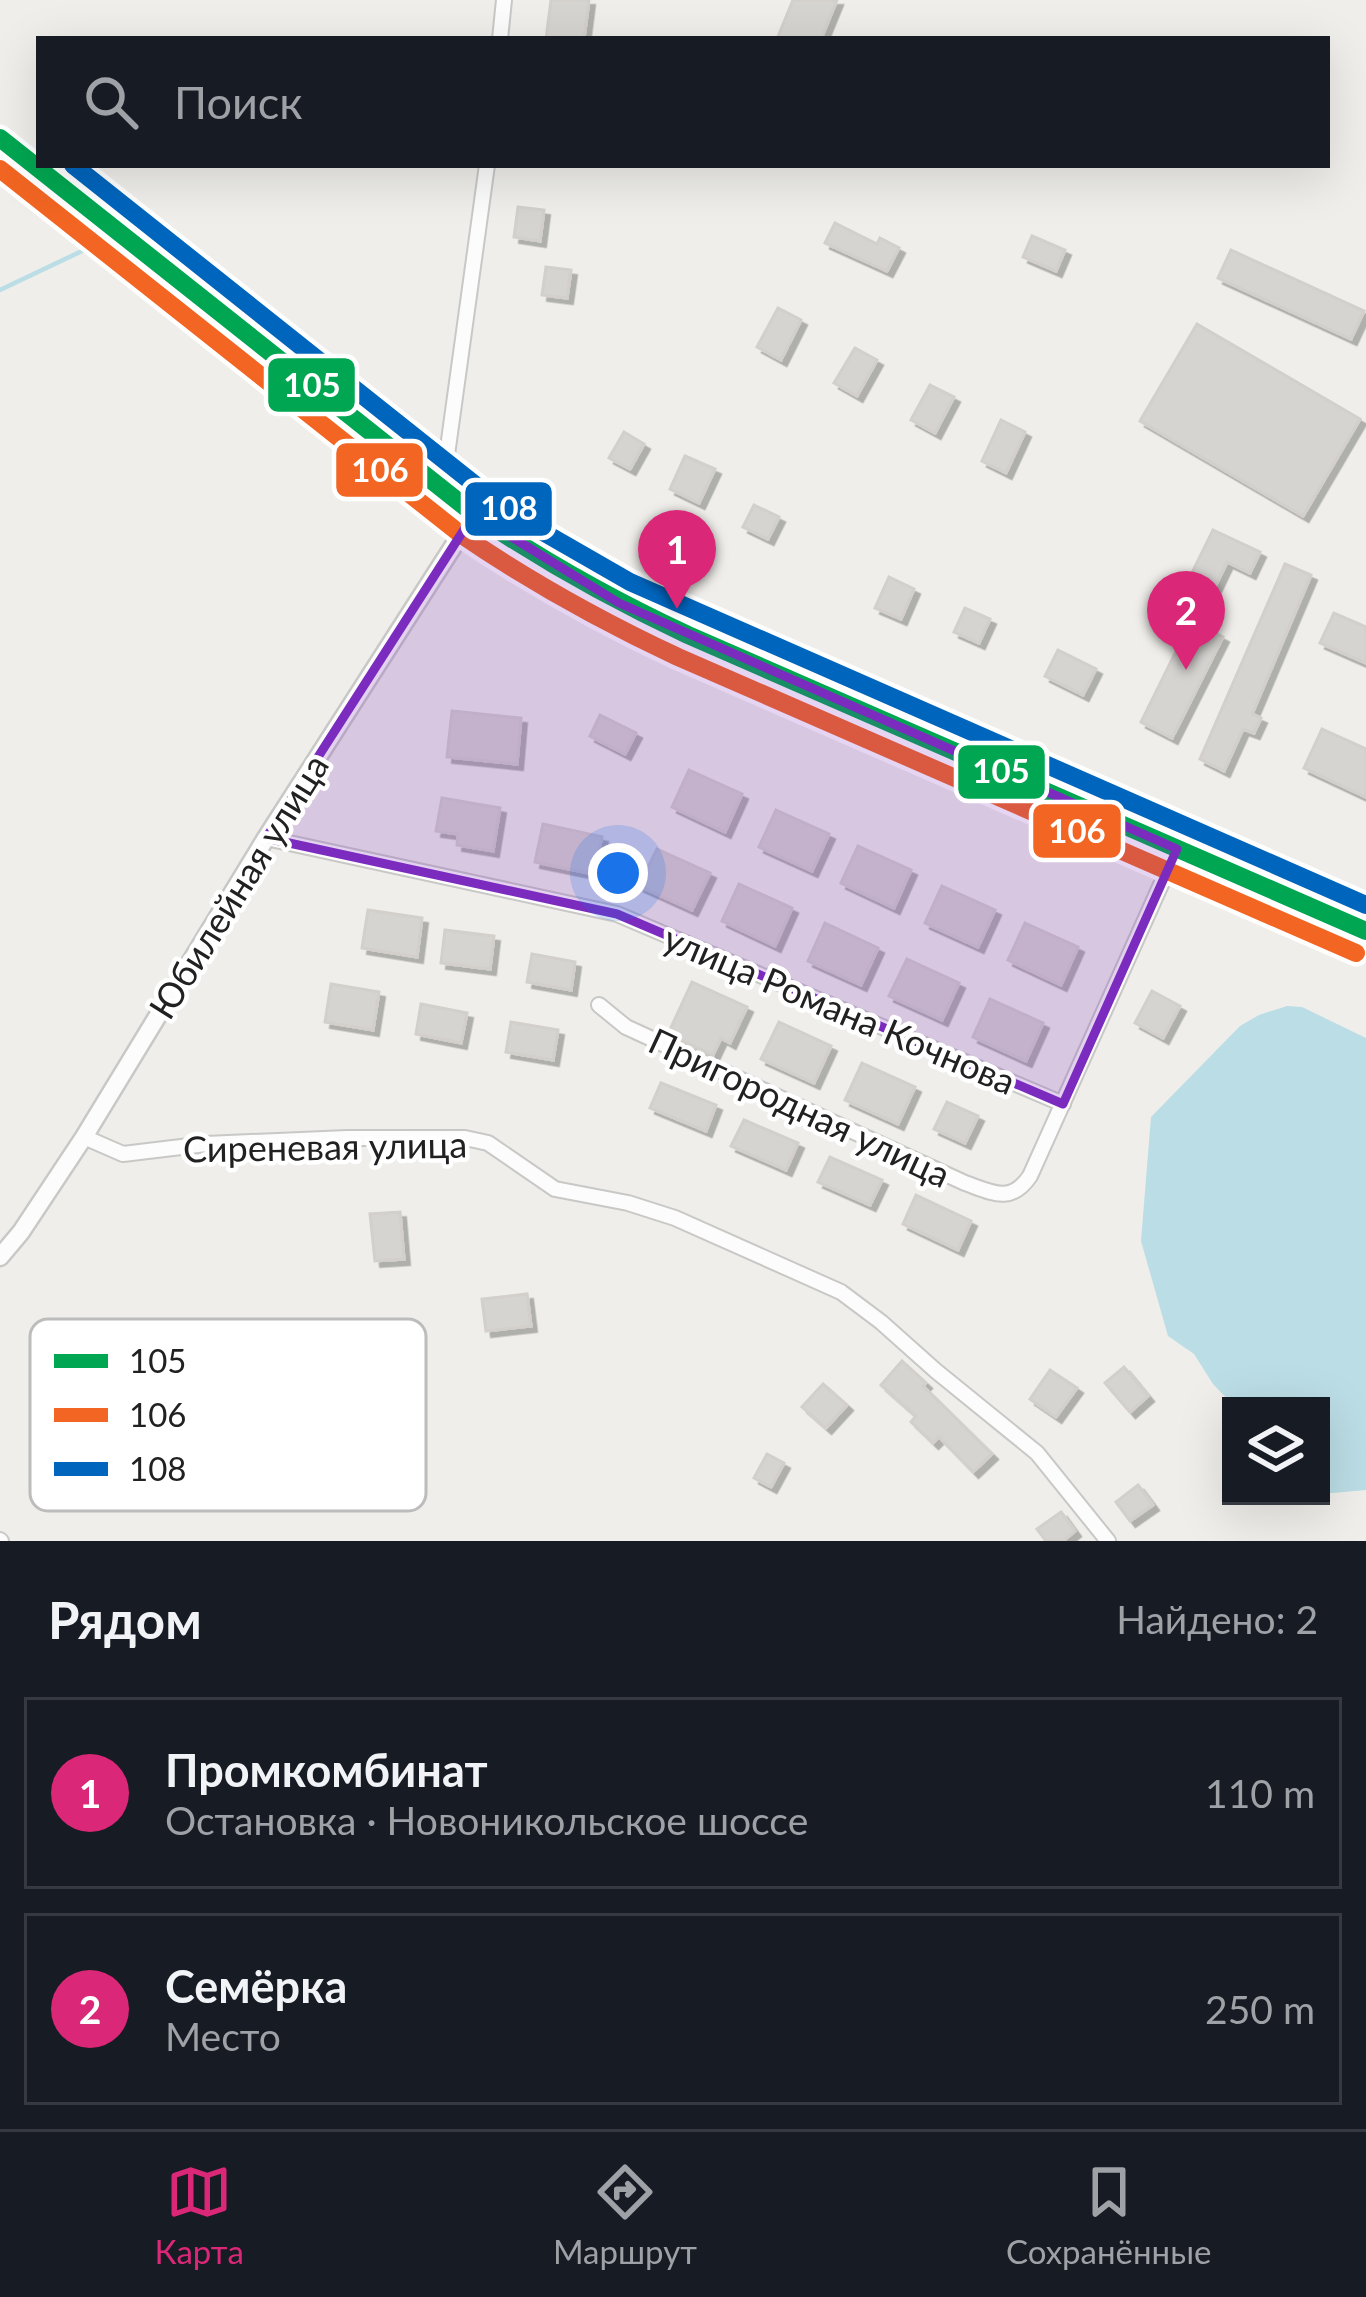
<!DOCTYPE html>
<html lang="ru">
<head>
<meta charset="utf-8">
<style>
  :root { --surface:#171b24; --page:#20242c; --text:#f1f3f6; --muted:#9ea1a6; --line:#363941; --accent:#db2777 }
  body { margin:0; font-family:Lato,sans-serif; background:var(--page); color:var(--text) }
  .controls { position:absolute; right:36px; bottom:36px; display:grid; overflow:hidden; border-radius:0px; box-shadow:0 12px 48px #0002 }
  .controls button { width:108px; height:108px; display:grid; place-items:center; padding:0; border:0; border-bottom:3px solid var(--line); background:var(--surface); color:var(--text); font:60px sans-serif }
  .you { position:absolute; left:618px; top:873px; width:42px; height:42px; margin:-30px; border:9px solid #fff; border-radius:50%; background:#1a73e8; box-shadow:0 0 0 18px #1a73e833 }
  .badge { display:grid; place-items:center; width:78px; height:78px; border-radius:50%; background:var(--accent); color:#fff; font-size:39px; font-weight:700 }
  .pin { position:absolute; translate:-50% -99px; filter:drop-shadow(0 3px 6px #0008) }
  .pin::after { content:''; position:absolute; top:63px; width:42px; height:36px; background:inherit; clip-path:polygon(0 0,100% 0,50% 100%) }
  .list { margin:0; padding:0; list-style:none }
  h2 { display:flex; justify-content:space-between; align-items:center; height:156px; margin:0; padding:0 48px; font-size:51px }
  h2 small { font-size:39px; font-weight:400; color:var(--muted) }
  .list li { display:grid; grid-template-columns:78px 1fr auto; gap:36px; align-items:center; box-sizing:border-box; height:192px; margin:0 24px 24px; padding:0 24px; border:3px solid var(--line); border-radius:0px }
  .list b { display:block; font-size:45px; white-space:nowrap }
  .list p { margin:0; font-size:39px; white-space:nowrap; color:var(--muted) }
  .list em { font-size:39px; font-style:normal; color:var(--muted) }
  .icon { flex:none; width:66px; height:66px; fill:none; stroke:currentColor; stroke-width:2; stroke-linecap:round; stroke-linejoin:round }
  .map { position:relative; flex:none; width:1366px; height:1541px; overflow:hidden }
  .search { position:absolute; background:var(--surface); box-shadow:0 12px 48px #0002; left:36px; right:36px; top:36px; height:132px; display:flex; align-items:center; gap:30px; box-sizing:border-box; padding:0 42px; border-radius:0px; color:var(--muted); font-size:45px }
  .sheet { height:588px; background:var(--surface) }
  nav { display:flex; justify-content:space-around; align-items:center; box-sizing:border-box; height:168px; border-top:3px solid var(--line); background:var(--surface); font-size:33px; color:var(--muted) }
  nav a { display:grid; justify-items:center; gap:6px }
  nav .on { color:var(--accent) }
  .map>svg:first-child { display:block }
  .water { fill:#bbdde5 }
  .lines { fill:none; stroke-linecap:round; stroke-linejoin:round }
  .stream { stroke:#bbdde5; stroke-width:4.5 }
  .building { fill:#d6d4d1; stroke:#d3cfcb; stroke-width:3; filter:url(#shadow) }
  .minor-casing { stroke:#c8c8c6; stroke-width:18 }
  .tertiary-casing { stroke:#c8c8c6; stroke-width:21 }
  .trunk-casing { stroke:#c79fab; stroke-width:26 }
  .minor { stroke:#fdfcfc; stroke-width:14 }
  .tertiary { stroke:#fdfcfc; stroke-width:16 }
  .trunk { stroke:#efe6e4; stroke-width:21 }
  .bus-1-casing { stroke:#fff; stroke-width:27 }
  .bus-2-casing { stroke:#fff; stroke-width:27 }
  .bus-3-casing { stroke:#fff; stroke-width:27 }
  .bus-1 { stroke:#00a651; stroke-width:18 }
  .bus-2 { stroke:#f26522; stroke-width:18 }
  .bus-3 { stroke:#0065bd; stroke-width:18 }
  .marked { fill:#7b2cbf; fill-opacity:0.2; stroke:#7b2cbf; stroke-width:9; stroke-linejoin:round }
  .labels { text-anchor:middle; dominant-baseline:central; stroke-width:9; stroke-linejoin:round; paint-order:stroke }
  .street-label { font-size:36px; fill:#212121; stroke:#fff }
  .key { fill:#fff; stroke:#bcbcbc; stroke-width:3 }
  .key-label { font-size:33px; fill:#212121 }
  .line-badge { stroke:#fff; stroke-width:4.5 }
  .badge-label { font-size:33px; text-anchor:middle; font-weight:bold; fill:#fff }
</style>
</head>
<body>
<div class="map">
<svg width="1366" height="1541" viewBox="0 0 1366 1541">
  <defs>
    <filter id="shadow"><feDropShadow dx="5.5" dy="5.5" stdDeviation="0" flood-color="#0004"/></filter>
  </defs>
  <rect width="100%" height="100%" fill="#efeeea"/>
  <polygon class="water" points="1287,1006 1302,1007 1366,1038 1366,1490 1321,1494 1321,1406 1234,1406 1213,1384 1194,1354 1168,1336 1141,1241 1151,1117 1240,1026 1259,1015"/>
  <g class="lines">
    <polyline class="stream" points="0,290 103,241"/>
  </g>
  <g class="building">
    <polygon points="551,0 589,0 584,39 546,39"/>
    <polygon points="793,0 837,0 821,39 777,39"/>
    <polygon points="518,207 544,210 540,241 514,237"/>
    <polygon points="835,223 877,244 880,238 899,248 887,271 825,243"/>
    <polygon points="1032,236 1065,250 1056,271 1023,257"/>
    <polygon points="1231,250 1364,311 1351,339 1218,278"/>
    <polygon points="546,267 571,270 567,298 542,295"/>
    <polygon points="778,308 801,320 781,360 757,347"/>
    <polygon points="1197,324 1360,419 1303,516 1140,421"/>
    <polygon points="855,348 877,360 857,396 834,383"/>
    <polygon points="930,385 954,397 935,433 911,420"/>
    <polygon points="1001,420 1025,432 1006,473 982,461"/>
    <polygon points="624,432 644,444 630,469 609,458"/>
    <polygon points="685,456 715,469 699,503 670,489"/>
    <polygon points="754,505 779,517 768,539 743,527"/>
    <polygon points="1213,530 1260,552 1250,573 1227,562 1214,589 1206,586 1203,593 1186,585"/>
    <polygon points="1285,564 1311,575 1252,714 1261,718 1254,733 1243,729 1224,771 1200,759"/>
    <polygon points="889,577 914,589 901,619 875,608"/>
    <polygon points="965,608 990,619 979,643 954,632"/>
    <polygon points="1334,613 1366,627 1366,663 1320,643"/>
    <polygon points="1191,621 1223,637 1172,738 1141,722"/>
    <polygon points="1058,650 1096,669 1083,695 1045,676"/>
    <polygon points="452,711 521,718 517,764 447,757"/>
    <polygon points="600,715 636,733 625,754 590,736"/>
    <polygon points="1322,729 1366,749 1366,797 1304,768"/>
    <polygon points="689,770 742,794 725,832 672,807"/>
    <polygon points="442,798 500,808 493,851 457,845 458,834 436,831"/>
    <polygon points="776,810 829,834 812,871 759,847"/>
    <polygon points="543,824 602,837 593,874 535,862"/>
    <polygon points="858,846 911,870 894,908 841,883"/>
    <polygon points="657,849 710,873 692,910 639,886"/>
    <polygon points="739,884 792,908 775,946 722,921"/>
    <polygon points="942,886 995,910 978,947 925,923"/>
    <polygon points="368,910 422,918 417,957 362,948"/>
    <polygon points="825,923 878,948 861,985 808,961"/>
    <polygon points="1025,923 1078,947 1061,985 1008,960"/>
    <polygon points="445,930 494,936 490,969 441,963"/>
    <polygon points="532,954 575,962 571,990 527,982"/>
    <polygon points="907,959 959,983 942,1020 889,996"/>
    <polygon points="692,982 747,1007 730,1043 721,1038 713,1055 668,1034"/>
    <polygon points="331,984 379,992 373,1030 325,1022"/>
    <polygon points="1152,991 1180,1006 1163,1038 1135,1023"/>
    <polygon points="990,999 1043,1023 1026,1061 973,1037"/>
    <polygon points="421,1004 467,1013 461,1043 416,1034"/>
    <polygon points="511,1022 558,1030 553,1060 506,1052"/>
    <polygon points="779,1022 831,1046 814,1083 761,1059"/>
    <polygon points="862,1063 915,1087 898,1124 845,1100"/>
    <polygon points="661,1083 716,1105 706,1131 650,1108"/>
    <polygon points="947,1102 978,1116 965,1143 934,1129"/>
    <polygon points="744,1120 798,1143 786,1170 731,1146"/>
    <polygon points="830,1157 882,1180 870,1205 818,1182"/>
    <polygon points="916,1195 971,1221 958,1250 903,1224"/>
    <polygon points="400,1212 404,1259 375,1261 370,1214"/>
    <polygon points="527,1294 531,1326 486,1331 482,1299"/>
    <polygon points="902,1361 926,1383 923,1386 992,1454 973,1472 939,1437 933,1443 911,1422 916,1416 881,1385"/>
    <polygon points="1124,1367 1148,1396 1130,1412 1105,1383"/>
    <polygon points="1050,1370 1077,1388 1056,1417 1030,1399"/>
    <polygon points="823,1384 847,1405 826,1428 802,1407"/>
    <polygon points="767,1454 784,1463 771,1487 754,1478"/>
    <polygon points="1138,1485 1153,1505 1130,1521 1116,1502"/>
    <polygon points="1061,1512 1075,1531 1063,1541 1046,1541 1037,1529"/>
  </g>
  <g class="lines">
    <g class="minor-casing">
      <g id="minor">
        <polyline points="500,39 504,0"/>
        <polyline points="442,491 487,165"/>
        <polyline points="266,838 617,914 1063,1104"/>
        <path d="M599,1005l27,22 339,156c28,10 46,21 65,-7l147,-327"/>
        <polyline points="84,1137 123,1154 206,1144 347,1138 465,1138 488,1143 555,1189 628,1203 675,1218 841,1292 881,1322 936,1371 1037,1453 1108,1541"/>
        <polyline points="0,1540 1,1541"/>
      </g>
    </g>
    <g class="tertiary-casing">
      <polyline id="tertiary" points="0,1257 21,1232 84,1137 266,838 474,514"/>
    </g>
    <g class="trunk-casing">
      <polyline id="trunk" points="0,138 474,514 530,552 619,603 688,635 1366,931"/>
    </g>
    <use href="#minor" class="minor"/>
    <use href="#tertiary" class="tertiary"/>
    <use href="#trunk" class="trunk"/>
    <g class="bus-1-casing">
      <path id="bus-1" d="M0,138l474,376c69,47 139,86 214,121l678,296"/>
    </g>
    <g class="bus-2-casing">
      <path id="bus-2" d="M0,169l459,364c70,48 142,88 219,124l678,296"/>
    </g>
    <g class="bus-3-casing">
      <polyline id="bus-3" points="73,165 488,495 543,532 630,582 1366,905"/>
    </g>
    <use href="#bus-1" class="bus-1"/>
    <use href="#bus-2" class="bus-2"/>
    <use href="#bus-3" class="bus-3"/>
  </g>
  <path class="marked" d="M474,514l145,89 558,246 -114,255 -446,-190 -351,-76z"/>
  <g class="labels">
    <g class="street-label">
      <text transform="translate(238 886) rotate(-58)">Юбилейная улица</text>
      <text transform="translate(840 1009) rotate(23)">улица Романа Кочнова</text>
      <text transform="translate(800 1107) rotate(25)">Пригородная улица</text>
      <text transform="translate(325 1146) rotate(-1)">Сиреневая улица</text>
    </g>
  </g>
  <rect x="30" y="1319" width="396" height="192" rx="18" class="key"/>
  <rect x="54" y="1354" width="54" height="14" fill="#00a651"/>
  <rect x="54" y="1408" width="54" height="14" fill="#f26522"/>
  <rect x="54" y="1462" width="54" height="14" fill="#0065bd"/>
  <g class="key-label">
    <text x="129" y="1373">105</text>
    <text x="129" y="1427">106</text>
    <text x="129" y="1481">108</text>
  </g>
  <g class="line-badge">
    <rect x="266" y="356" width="91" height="58" rx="12" fill="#00a651"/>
    <rect x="334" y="441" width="91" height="58" rx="12" fill="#f26522"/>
    <rect x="463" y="480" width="91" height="58" rx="12" fill="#0065bd"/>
    <rect x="956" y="743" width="91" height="58" rx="12" fill="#00a651"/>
    <rect x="1031" y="802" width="92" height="58" rx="12" fill="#f26522"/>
  </g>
  <g class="badge-label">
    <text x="312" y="397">105</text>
    <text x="380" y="482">106</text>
    <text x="509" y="520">108</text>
    <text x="1001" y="783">105</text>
    <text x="1077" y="843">106</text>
  </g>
</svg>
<div class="controls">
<button><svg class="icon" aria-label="layers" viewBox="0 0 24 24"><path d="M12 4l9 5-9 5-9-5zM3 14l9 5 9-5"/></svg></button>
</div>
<div class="you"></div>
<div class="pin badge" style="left:677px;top:609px">1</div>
<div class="pin badge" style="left:1186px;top:670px">2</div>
<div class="search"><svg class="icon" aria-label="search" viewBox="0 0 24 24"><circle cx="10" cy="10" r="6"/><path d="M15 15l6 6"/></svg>Поиск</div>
</div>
<section class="sheet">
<h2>Рядом<small>Найдено: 2</small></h2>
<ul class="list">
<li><span class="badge">1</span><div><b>Промкомбинат</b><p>Остановка · Новоникольское шоссе</p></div><em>110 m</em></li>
<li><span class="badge">2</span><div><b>Семёрка</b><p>Место</p></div><em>250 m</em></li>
</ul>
</section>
<nav>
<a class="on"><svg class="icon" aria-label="map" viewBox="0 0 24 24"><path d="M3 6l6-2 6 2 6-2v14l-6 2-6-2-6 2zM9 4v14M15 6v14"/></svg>Карта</a>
<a><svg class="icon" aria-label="directions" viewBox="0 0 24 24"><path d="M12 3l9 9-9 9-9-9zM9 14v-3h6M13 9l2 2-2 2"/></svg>Маршрут</a>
<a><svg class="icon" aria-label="saved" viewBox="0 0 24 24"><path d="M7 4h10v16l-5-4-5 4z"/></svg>Сохранённые</a>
</nav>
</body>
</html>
